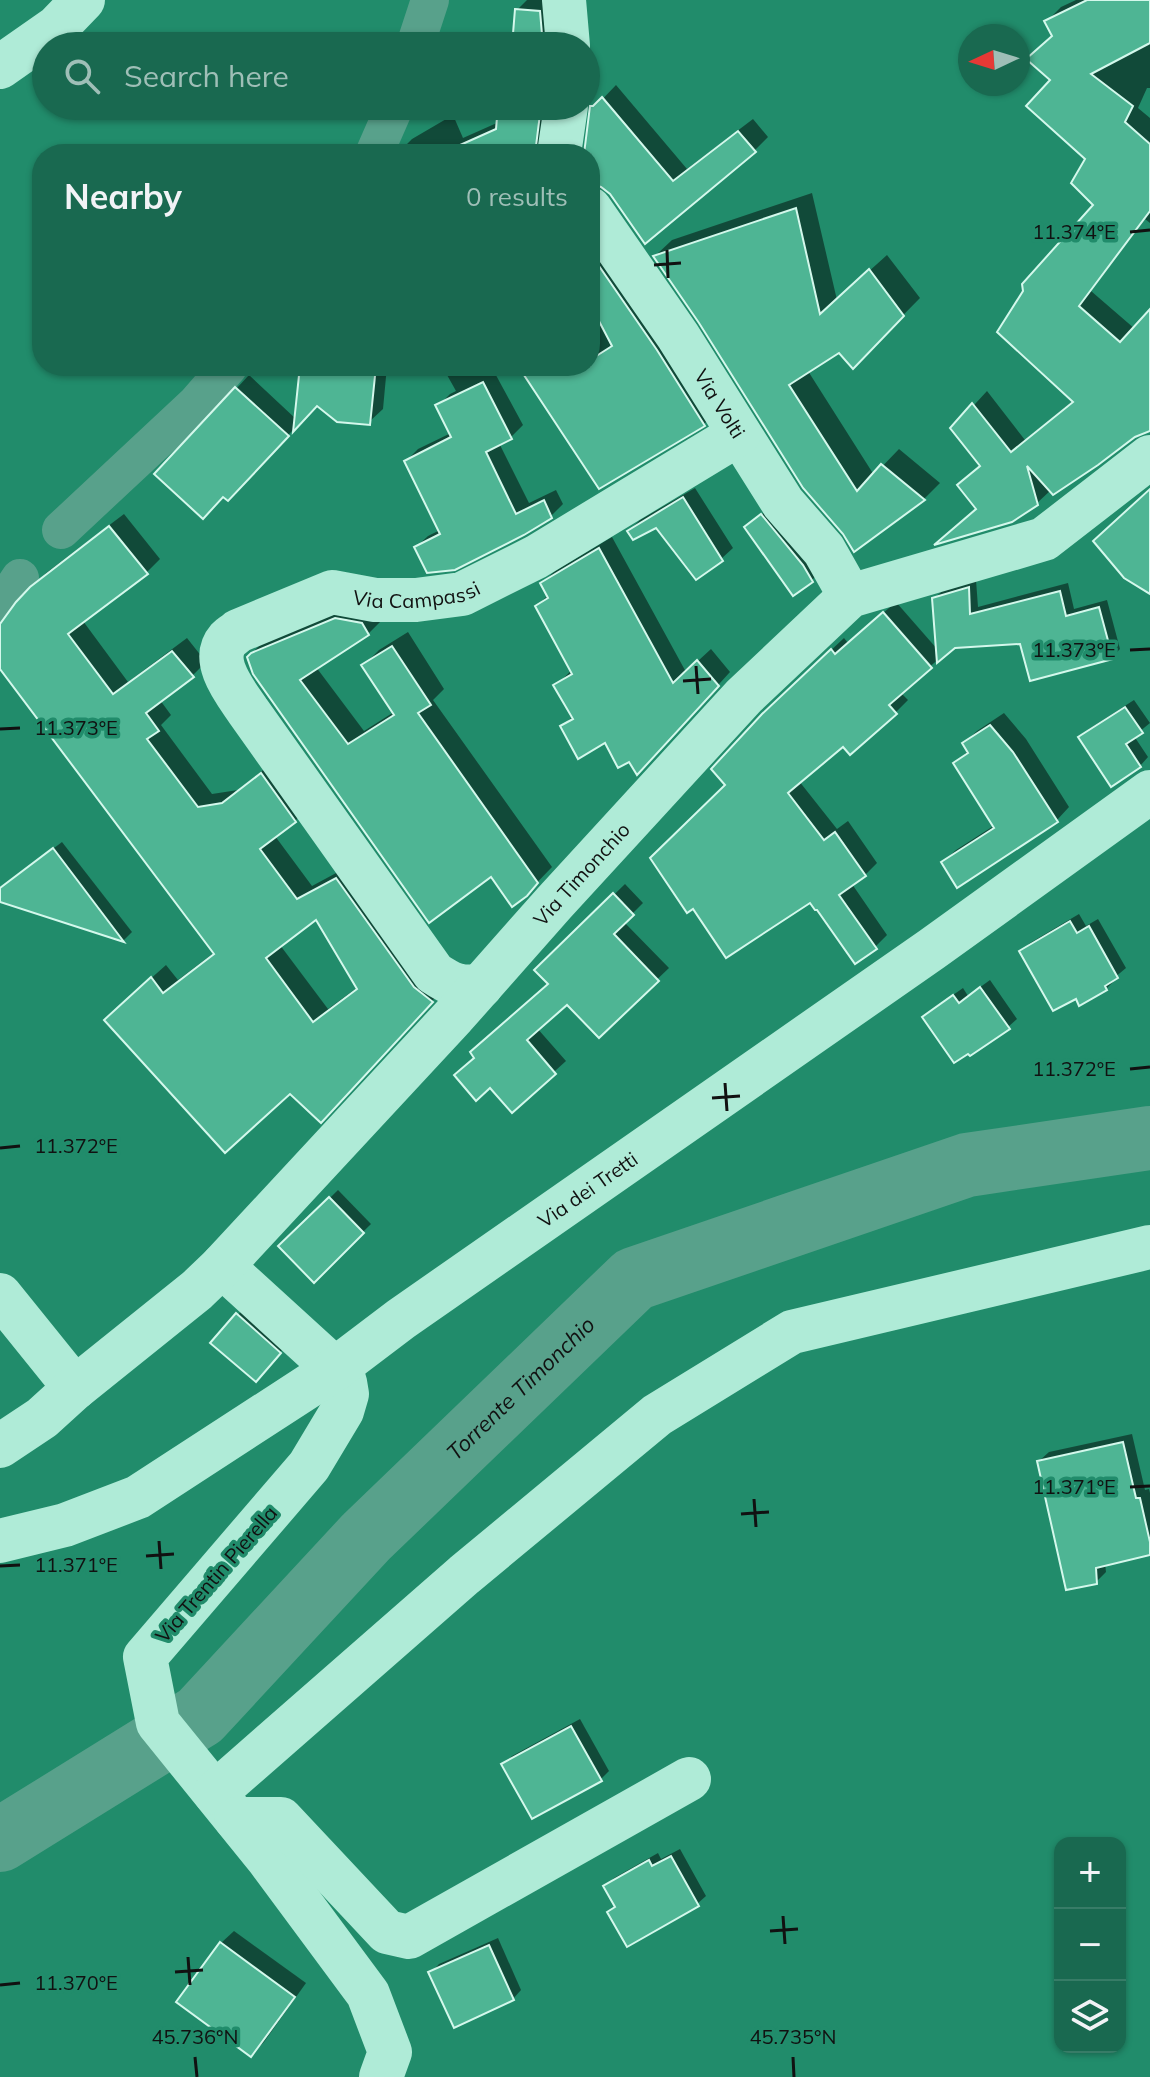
<!DOCTYPE html>
<html lang="en">
<head>
<meta charset="utf-8">
<style>
  :root { --surface:#196950; --page:#226f57; --text:#f1f3f6; --muted:#9fbfb7; --line:#377c67 }
  body { margin:0; font-family:Mulish,sans-serif; background:var(--page); color:var(--text) }
  .controls { position:absolute; right:24px; bottom:24px; display:grid; overflow:hidden; border-radius:16px; box-shadow:0 2px 6px #0004 }
  .controls button { width:72px; height:72px; display:grid; place-items:center; padding:0; border:0; border-bottom:2px solid var(--line); background:var(--surface); color:var(--text); font:40px sans-serif }
  .compass { position:absolute; left:958px; top:24px; width:72px; height:72px; border-radius:50%; background:var(--surface); box-shadow:0 2px 6px #0004; rotate:266deg }
  .list { margin:0; padding:0; list-style:none }
  h2 { display:flex; justify-content:space-between; align-items:center; height:104px; margin:0; padding:0 32px; font-size:34px }
  h2 small { font-size:26px; font-weight:400; color:var(--muted) }
  .icon { flex:none; width:44px; height:44px; fill:none; stroke:currentColor; stroke-width:2; stroke-linecap:round; stroke-linejoin:round }
  .map { position:relative; flex:none; width:1150px; height:2077px; overflow:hidden }
  .search { position:absolute; background:var(--surface); box-shadow:0 2px 6px #0004; left:32px; top:32px; width:568px; height:88px; display:flex; align-items:center; gap:20px; box-sizing:border-box; padding:0 28px; border-radius:44px; color:var(--muted); font-size:30px }
  .panel { position:absolute; background:var(--surface); box-shadow:0 2px 6px #0004; left:32px; top:144px; width:568px; height:232px; border-radius:32px }
  .map>svg:first-child { display:block }
  .shadow { fill:#0007; fill-rule:evenodd }
  .lines { fill:none; stroke-linecap:round; stroke-linejoin:round }
  .canal { stroke:#58a18b; stroke-width:38 }
  .river { stroke:#58a18b; stroke-width:64 }
  .building { fill:#4eb594; stroke:#d4f8ec; stroke-width:2; fill-rule:evenodd }
  .minor { stroke:#afebd7; stroke-width:44 }
  .ticks { fill:none; stroke:#111; stroke-width:3 }
  .labels { text-anchor:middle; dominant-baseline:central; stroke-width:7; stroke-linejoin:round; paint-order:stroke }
  .street-label { font-size:20px; fill:#111; stroke:#218c6b }
  .water-label { font-size:22px; font-style:italic; fill:#111; stroke:#218c6b }
  .ticks-label { font-size:20px; text-anchor:middle; fill:#111; stroke:#218c6b; stroke-width:7; stroke-linejoin:round; paint-order:stroke }
</style>
</head>
<body>
<div class="map">
<svg width="1150" height="2077" viewBox="0 0 1150 2077">
  <rect width="100%" height="100%" fill="#218c6b"/>
  <g class="shadow">
    <polygon points="527,0 553,0 560,46 514,46 517,10"/>
    <polygon points="1076,0 1150,0 1150,88 1147,88 1138,108 1150,118 1150,223 1145,219 1091,291 1135,329 1150,312 1150,426 1051,490 1036,504 978,508 960,485 982,465 953,428 987,391 1025,440 1074,400 1000,332 1096,205 1088,159 1053,80 1054,35 1047,21 1061,7"/>
    <polygon points="616,85 687,169 753,119 768,137 755,150 645,241 612,193 602,185 590,183 590,154 586,154 593,109"/>
    <polygon points="500,106 551,106 552,154 400,154 399,152 412,139 453,115 463,138 499,122"/>
    <polygon points="812,193 837,300 887,255 920,298 853,366 840,351 808,371 874,475 899,449 940,483 924,499 854,549 655,256 672,240"/>
    <polygon points="590,221 717,411 704,424 521,366 590,366"/>
    <polygon points="302,366 387,366 383,409 369,422 317,404 241,486 157,474 249,375 296,419"/>
    <polygon points="442,366 491,366 523,425 511,437 499,443 529,503 556,490 563,504 551,516 523,533 416,547 428,536 440,530 406,461 418,449 451,433 438,406 450,394 456,391"/>
    <polygon points="695,488 733,548 721,559 656,525 629,531 640,520"/>
    <polygon points="765,512 807,561 816,576 812,580 750,523"/>
    <path d="M124,514l36,45 -14,14 -63,48 45,61 59,-44 19,24 -14,14 -32,24 11,15 -10,10 51,69 26,-4 38,-30 33,47 -14,14 -20,15 37,50 39,-21 94,122 -110,119 -45,-15 -170,-85 46,-41 12,15 37,-28 -215,-286v-79l20,14 26,-28zM316,918l42,69 -30,22 -48,-64z"/>
    <polygon points="612,537 686,672 711,649 730,672 650,760 630,759 606,741 562,727 573,716 556,685 572,670 537,606 548,595 542,583 555,571"/>
    <polygon points="976,580 978,607 1068,583 1074,609 1107,600 1120,649 1112,657 1022,641 954,646 900,692 908,700 896,712 850,752 843,744 799,781 837,829 848,821 877,863 865,875 852,884 887,935 875,947 728,785 776,702 844,638 848,643 896,602 938,650 934,599 943,590"/>
    <polygon points="351,604 383,619 368,634 316,667 364,731 394,712 364,665 379,650 408,632 444,689 433,700 552,867 526,894 492,874 249,656 264,641"/>
    <polygon points="1134,700 1150,723 1134,736 1148,757 1140,766 1081,738 1089,729"/>
    <polygon points="1004,713 1026,739 1069,807 1057,820 943,862 956,850 995,825 955,763 969,750 964,743 977,731"/>
    <polygon points="62,842 132,932 124,940 0,900 0,889"/>
    <polygon points="625,884 643,903 624,922 669,968 599,1035 567,1002 537,1028 566,1061 512,1110 476,1057 550,983 537,970"/>
    <polygon points="1079,914 1086,926 1098,919 1126,968 1114,978 1115,980 1106,989 1077,996 1022,951 1030,943"/>
    <polygon points="990,980 1017,1019 1008,1027 924,1018 933,1009 963,988 968,996"/>
    <polygon points="338,1190 371,1224 314,1280 281,1246"/>
    <polygon points="246,1306 287,1344 264,1371 213,1343"/>
    <polygon points="1132,1434 1145,1490 1149,1489 1150,1493 1150,1553 1105,1563 1106,1572 1096,1582 1039,1461 1049,1452"/>
    <polygon points="580,1719 609,1771 600,1780 504,1764 512,1756"/>
    <polygon points="680,1849 706,1896 697,1904 610,1912 616,1905 606,1887 614,1878 658,1853 661,1859"/>
    <polygon points="234,1931 306,1983 264,2042 251,2055 221,1943"/>
    <polygon points="498,1938 521,1990 513,1999 431,1973 439,1964"/>
  </g>
  <g class="lines">
    <g class="canal">
      <polyline points="415,46 430,0"/>
      <polyline points="374,154 395,106"/>
      <polyline points="61,530 196,404 229,366"/>
      <polyline points="0,608 20,578"/>
    </g>
    <path class="river" id="s1" d="M0,1840l200,-124 166,-179 268,-258 333,-114 183,-27"/>
  </g>
  <g class="building">
    <polygon points="1087,0 1150,0 1150,43 1091,74 1133,106 1125,122 1150,144 1150,211 1079,306 1120,342 1150,309 1150,431 1135,437 1098,465 1053,495 1027,466 1038,505 1012,522 934,545 976,509 957,485 980,466 950,428 972,403 1011,452 1073,402 997,332 1023,291 1022,284 1093,205 1071,183 1085,159 1026,106 1050,80 1026,59 1052,36 1044,21"/>
    <polygon points="515,9 540,11 543,46 512,46"/>
    <polygon points="602,97 673,181 738,131 756,152 645,244 610,194 601,187 590,184 590,154 584,154 590,106 593,106"/>
    <polygon points="498,106 541,106 535,154 440,154 496,129"/>
    <polygon points="796,208 820,314 869,269 904,316 853,369 839,353 789,385 857,491 881,464 925,500 854,552 843,534 803,488 699,323 653,256"/>
    <polygon points="590,253 657,350 705,426 599,489 518,366 590,366 590,360 612,346 590,304"/>
    <polygon points="300,366 376,366 370,425 337,422 317,406 293,432"/>
    <polygon points="483,382 512,439 486,452 516,514 544,500 552,518 524,535 455,570 427,573 414,547 440,534 404,461 451,437 435,405"/>
    <polygon points="235,387 289,436 228,501 223,497 203,519 154,474"/>
    <polygon points="1150,489 1150,594 1124,578 1093,541"/>
    <polygon points="683,497 723,561 696,580 656,528 633,540 627,531"/>
    <polygon points="761,514 803,565 813,582 793,596 744,527"/>
    <path d="M109,526l39,48 -80,60 45,60 59,-43 22,26 -48,36 13,18 -12,8 51,68 24,-4 39,-30 35,49 -36,27 37,50 39,-21 78,109 19,15 -112,121 -31,-29 -65,59 -121,-133 47,-43 12,16 51,-39 -214,-285v-45l16,-22 14,-15zM316,920l41,69 -44,33 -47,-64z"/>
    <polygon points="599,548 673,683 697,660 719,686 637,775 629,762 618,768 605,743 578,759 560,726 573,719 553,685 572,674 535,606 548,598 540,583"/>
    <polygon points="969,587 970,614 1060,591 1066,616 1099,607 1113,659 1030,681 1020,644 955,648 937,663 932,598"/>
    <polygon points="883,612 932,668 889,705 897,714 850,755 843,747 788,793 824,840 835,832 866,876 839,895 877,949 855,964 817,910 815,910 810,903 726,958 693,909 687,913 650,858 725,785 711,769 762,714 831,649 835,654"/>
    <polygon points="335,618 362,623 369,635 300,680 348,744 394,715 361,665 392,646 431,705 418,713 538,883 527,896 512,907 491,877 429,923 253,674 247,657 251,653"/>
    <polygon points="1125,707 1143,733 1126,744 1141,767 1111,787 1078,737"/>
    <polygon points="990,725 1013,752 1058,822 957,888 941,862 994,828 953,763 968,753 962,743"/>
    <polygon points="53,848 124,942 0,902 0,888"/>
    <polygon points="613,893 634,915 614,934 659,981 599,1038 567,1005 527,1040 556,1074 512,1113 490,1088 476,1101 454,1075 474,1058 470,1052 548,984 534,970"/>
    <polygon points="1070,921 1077,933 1089,926 1118,978 1105,986 1107,990 1079,1006 1076,999 1053,1011 1019,951"/>
    <polygon points="980,987 1010,1029 970,1056 968,1054 954,1063 922,1017 953,995 959,1003"/>
    <polygon points="329,1197 364,1233 314,1283 278,1246"/>
    <polygon points="236,1313 281,1353 256,1382 210,1343"/>
    <polygon points="1123,1442 1136,1498 1140,1498 1150,1542 1150,1555 1096,1568 1097,1584 1066,1590 1037,1461"/>
    <polygon points="571,1726 602,1781 532,1819 501,1764"/>
    <polygon points="671,1856 699,1906 627,1947 607,1912 615,1907 603,1886 649,1860 652,1866"/>
    <polygon points="220,1942 295,1997 251,2057 176,2002"/>
    <polygon points="489,1945 514,2000 454,2028 428,1972"/>
  </g>
  <g class="lines">
    <g class="minor">
      <polyline points="564,0 568,46"/>
      <polyline points="0,67 57,27 83,0"/>
      <polyline points="559,154 566,106"/>
      <path id="s2" d="M590,209l88,127 105,167 41,47 26,46"/>
      <path id="s3" d="M481,986c-22,2 -29,-1 -47,-13l-186,-262c-12,-18 -39,-50 -20,-72 3,-3 7,-5 10,-8l94,-39 43,8h41l46,-6 74,-37 203,-123"/>
      <polyline points="222,1266 335,1369 345,1382 347,1394 342,1411 309,1466 145,1657 158,1723 268,1859 368,1994 390,2052 381,2077"/>
      <polyline points="0,1295 75,1388"/>
      <path id="s4" d="M0,1446l42,-28 33,-30 122,-98 25,-24 232,-250 100,-113 190,-207 106,-100 194,-57 106,-82"/>
      <path id="s5" d="M0,1541l65,-16 73,-28 197,-128 66,-50 531,-370 218,-157"/>
      <polyline points="215,1793 464,1575 657,1415 792,1332 1150,1247"/>
      <polyline points="236,1819 281,1819 387,1932 409,1937 689,1779"/>
    </g>
  </g>
  <path class="ticks" d="M1130,232l20,-2M667,250l1,28M654,265l27,-2M1130,650l20,-1M696,666l2,28M683,681l28,-2M0,729l20,-1M1130,1069l20,-2M725,1083l2,28M712,1098l28,-2M0,1148l20,-2M1130,1487l20,-1M754,1499l2,28M741,1514l28,-2M159,1541l2,28M146,1556l28,-2M0,1566l20,-1M783,1916l2,28M770,1931l28,-2M188,1957l2,28M175,1972l28,-2M0,1985l20,-2M195,2057l2,20M793,2057l1,20"/>
  <g class="labels">
    <g class="street-label">
      <text stroke="none"><textPath href="#s2" startOffset="234">Via Volti</textPath></text>
      <text stroke="none"><textPath href="#s3" startOffset="652">Via Campassi</textPath></text>
      <text stroke="none"><textPath href="#s4" startOffset="818">Via Timonchio</textPath></text>
      <text stroke="none"><textPath href="#s5" startOffset="690">Via dei Tretti</textPath></text>
      <text transform="translate(216 1574) rotate(-49)">Via Trentin Pierella</text>
    </g>
    <g class="water-label">
      <text stroke="none"><textPath href="#s1" startOffset="694">Torrente Timonchio</textPath></text>
    </g>
  </g>
  <g class="ticks-label">
    <text x="1074" y="239">11.374°E</text>
    <text x="1074" y="657">11.373°E</text>
    <text x="76" y="735">11.373°E</text>
    <text x="1074" y="1076">11.372°E</text>
    <text x="76" y="1153">11.372°E</text>
    <text x="1074" y="1494">11.371°E</text>
    <text x="76" y="1572">11.371°E</text>
    <text x="76" y="1990">11.370°E</text>
    <text x="195" y="2044">45.736°N</text>
    <text x="793" y="2044">45.735°N</text>
  </g>
</svg>
<div class="controls">
<button>+</button>
<button>−</button>
<button><svg class="icon" aria-label="layers" viewBox="0 0 24 24"><path d="M12 4l9 5-9 5-9-5zM3 14l9 5 9-5"/></svg></button>
</div>
<svg class="compass" viewBox="-18 -18 36 36"><path d="M0-13l5 13h-10z" fill="#e53935"/><path d="M0 13l5-13h-10z" fill="#9fbfb7"/></svg>
<div class="search"><svg class="icon" aria-label="search" viewBox="0 0 24 24"><circle cx="10" cy="10" r="6"/><path d="M15 15l6 6"/></svg>Search here</div>
<section class="panel">
<h2>Nearby<small>0 results</small></h2>
<ul class="list">
</ul>
</section>
</div>
</body>
</html>
